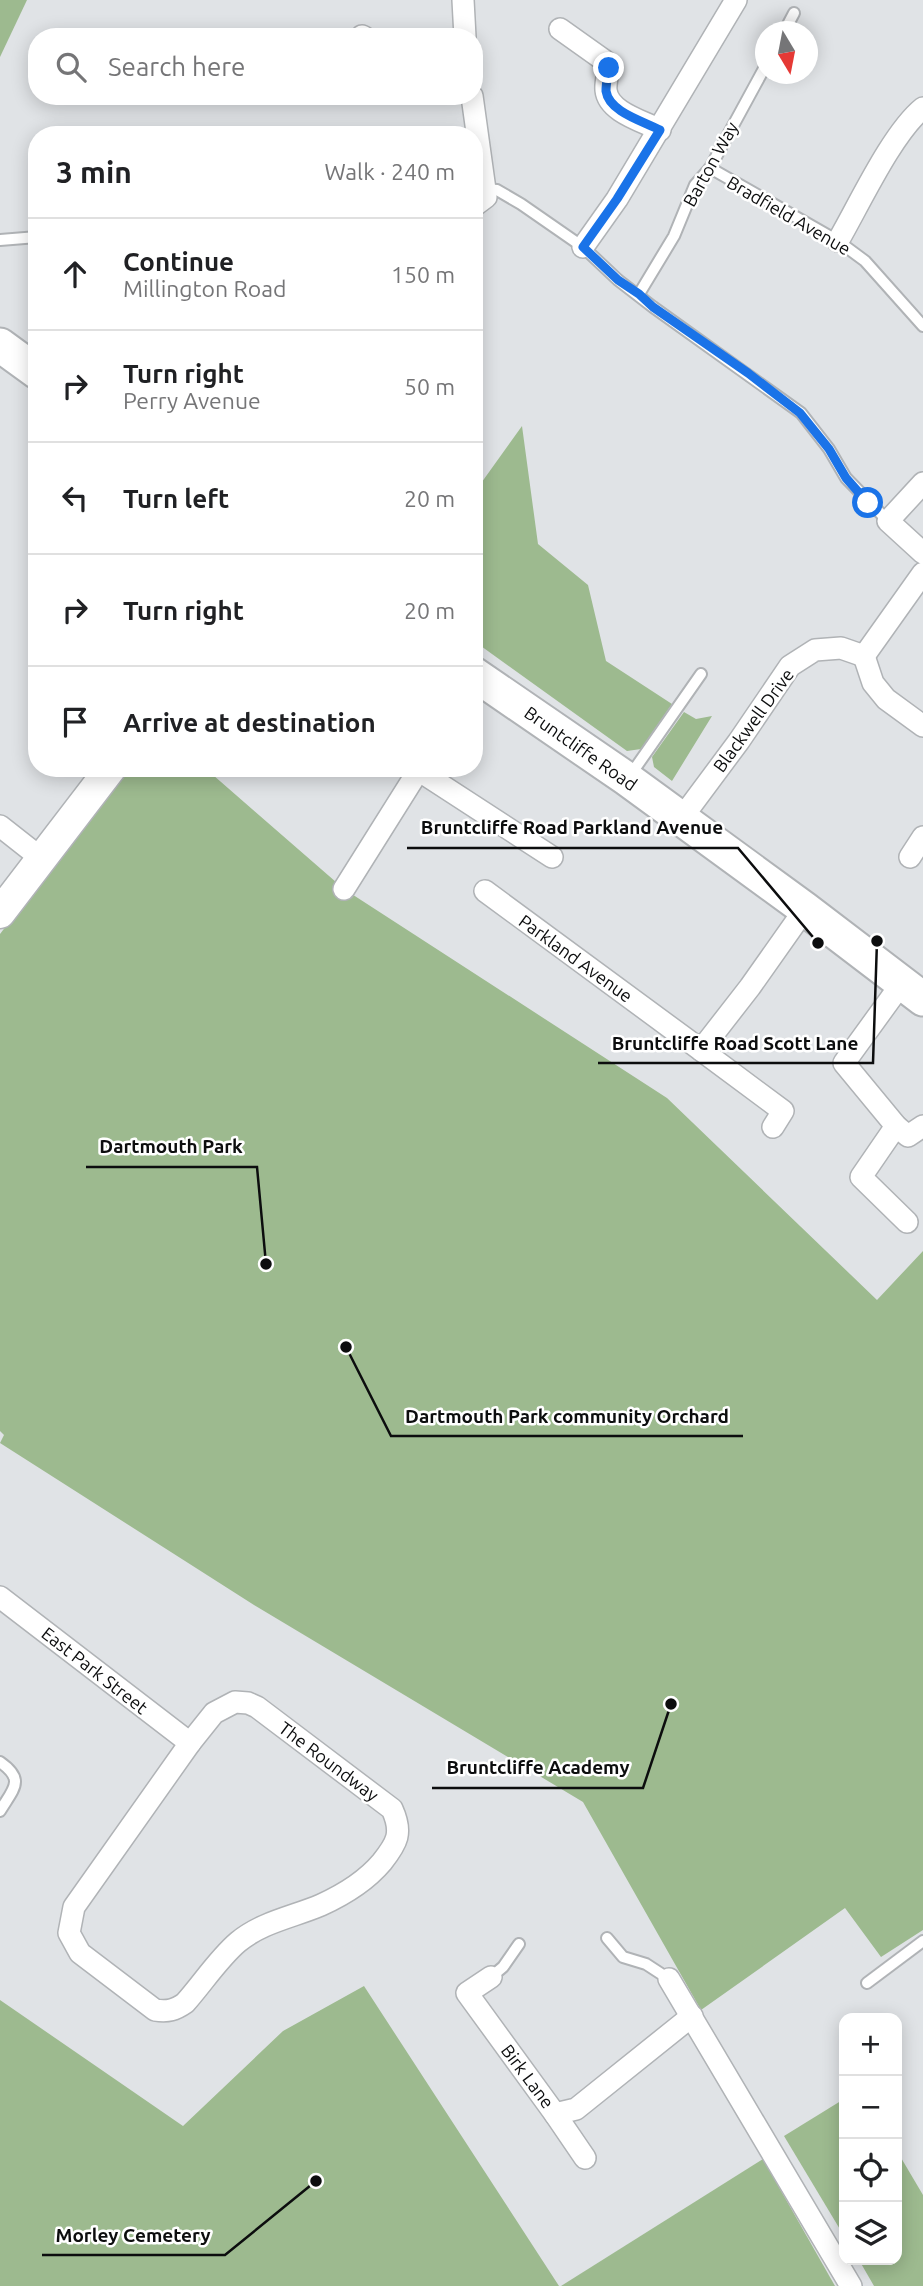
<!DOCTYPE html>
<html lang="en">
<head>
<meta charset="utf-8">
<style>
  :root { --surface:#fff; --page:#f2f2f2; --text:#202124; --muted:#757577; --line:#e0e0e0 }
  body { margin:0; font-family:Ubuntu,sans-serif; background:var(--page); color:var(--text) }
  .controls { position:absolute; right:21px; bottom:21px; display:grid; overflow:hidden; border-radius:14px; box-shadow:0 4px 18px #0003 }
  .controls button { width:63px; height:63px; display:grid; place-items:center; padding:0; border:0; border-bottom:2px solid var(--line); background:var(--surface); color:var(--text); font:35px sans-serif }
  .compass { position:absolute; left:755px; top:21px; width:63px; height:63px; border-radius:50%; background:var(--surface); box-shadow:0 4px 18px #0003; rotate:170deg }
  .stop { position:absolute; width:21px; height:21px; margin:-16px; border:5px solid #1a73e8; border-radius:50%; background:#fff }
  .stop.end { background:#1a73e8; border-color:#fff; box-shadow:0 2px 7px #0008 }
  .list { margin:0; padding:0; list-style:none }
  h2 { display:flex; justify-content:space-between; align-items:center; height:91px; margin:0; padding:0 28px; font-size:30px }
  h2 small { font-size:23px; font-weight:400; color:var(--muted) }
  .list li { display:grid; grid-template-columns:46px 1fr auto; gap:21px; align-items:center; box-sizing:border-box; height:112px; padding:0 28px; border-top:2px solid var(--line) }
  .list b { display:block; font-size:26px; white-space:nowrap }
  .list p { margin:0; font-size:23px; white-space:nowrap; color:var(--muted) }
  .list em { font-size:23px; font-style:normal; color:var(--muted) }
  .icon { flex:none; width:38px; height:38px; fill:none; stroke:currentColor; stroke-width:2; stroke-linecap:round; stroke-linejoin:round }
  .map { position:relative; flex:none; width:923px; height:2286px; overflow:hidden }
  .search { position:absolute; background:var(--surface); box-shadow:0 4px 18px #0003; left:28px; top:28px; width:455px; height:77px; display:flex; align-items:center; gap:18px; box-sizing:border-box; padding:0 24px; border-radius:28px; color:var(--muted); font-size:26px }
  .panel { position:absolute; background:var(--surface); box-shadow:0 4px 18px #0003; left:28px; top:126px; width:455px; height:651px; border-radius:28px }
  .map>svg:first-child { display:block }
  .green { fill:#9dba8f }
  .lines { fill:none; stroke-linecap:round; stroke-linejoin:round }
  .lane-casing { stroke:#b0b3b6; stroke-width:14 }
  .street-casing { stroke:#b0b3b6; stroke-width:24 }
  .secondary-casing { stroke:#b0b3b6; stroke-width:33 }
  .primary-casing { stroke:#b0b3b6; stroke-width:37 }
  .lane { stroke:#fff; stroke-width:10 }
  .street { stroke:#fff; stroke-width:21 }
  .secondary { stroke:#fff; stroke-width:30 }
  .primary { stroke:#fff; stroke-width:33 }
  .route { stroke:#1a73e8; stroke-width:9 }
  .labels { text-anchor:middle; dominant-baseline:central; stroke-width:5; stroke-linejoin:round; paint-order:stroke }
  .street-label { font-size:18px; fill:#0c0d0e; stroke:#fff }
  .leader { fill:none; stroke:#0c0d0e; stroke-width:2.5 }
  .callout-dot { fill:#0c0d0e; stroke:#fff; stroke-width:2.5 }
  .callout-label { font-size:19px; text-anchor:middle; font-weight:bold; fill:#0c0d0e; stroke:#fff; stroke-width:5; stroke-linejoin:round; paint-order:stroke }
</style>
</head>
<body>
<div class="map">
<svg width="923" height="2286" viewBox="0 0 923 2286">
  <rect width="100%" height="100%" fill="#e0e3e6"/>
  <g class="green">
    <polygon points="0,0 27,0 0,57"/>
    <polygon points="522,426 538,544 588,585 606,661 672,704 641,749 627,751 474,641 474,493"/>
    <polygon points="684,712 696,719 712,716 672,781 654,767 652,757"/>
    <polygon points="127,768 205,768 344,889 667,1098 877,1300 923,1251 923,1930 881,1957 845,1908 701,2010 583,1802 254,1605 0,1443 4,1435 0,1431 0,934"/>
    <polygon points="364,1986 559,2286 0,2286 0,2000 183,2126 283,2031"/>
    <polygon points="844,2099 844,2236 784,2136"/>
    <polygon points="897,2151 923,2195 923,2286 874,2286 859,2260 897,2260"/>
    <polygon points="763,2159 835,2286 561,2286"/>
  </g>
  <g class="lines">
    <g class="lane-casing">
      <g id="lane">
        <polyline points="784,32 794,13"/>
        <polyline points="710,168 838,241 865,261 923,326"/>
        <polyline points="485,189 497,190 521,204 583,247 618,280 653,307 801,413 829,449 846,478 888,521"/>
        <polyline points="0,240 37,237"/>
        <polyline points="639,294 674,236 695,185 710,168 766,65"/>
        <polyline points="629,777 701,674"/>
        <path d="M0,1762c26,18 13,27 0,49"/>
        <polyline points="607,1938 623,1957 646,1964 669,1979"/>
        <polyline points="491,1977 503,1967 519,1944"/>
        <polyline points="867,1983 923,1941"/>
      </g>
    </g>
    <g class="street-casing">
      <g id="street">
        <polyline points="463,0 465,37"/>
        <path d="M560,29l45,32c6,10 0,18 1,29 2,22 37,31 54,40"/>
        <polyline points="362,36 364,37"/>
        <polyline points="472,96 486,197 474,206"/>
        <path d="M838,241c21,-36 54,-108 85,-133"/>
        <polyline points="583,247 617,199 736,0"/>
        <polyline points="923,483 888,521 923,553"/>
        <polyline points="864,656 923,573"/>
        <polyline points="864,656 873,683 886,699 923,726"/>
        <polyline points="418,770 552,857"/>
        <polyline points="681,819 739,741 790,666 815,650 841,648 864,656"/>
        <polyline points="0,826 42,859"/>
        <polyline points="910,857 923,837"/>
        <polyline points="344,889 420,768"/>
        <polyline points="485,891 701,1050"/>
        <polyline points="902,983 844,1063 896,1126 908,1136 923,1126"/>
        <polyline points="896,1126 861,1177 907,1222"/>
        <polyline points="773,1127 783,1111 701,1050 750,987 805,909"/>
        <polyline points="0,1597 190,1743"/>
        <path d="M235,1702l13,1 9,4 135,102c11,24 5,34 -10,53 -16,19 -39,33 -61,43 -28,12 -59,17 -83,37 -19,16 -36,42 -53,61 -10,7 -17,9 -30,7l-75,-57 -11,-20 5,-26 116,-164 24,-30z"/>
        <polyline points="491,1977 467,1993 555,2114 576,2109 692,2016"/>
        <polyline points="669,1979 851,2286"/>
        <polyline points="555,2114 585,2158"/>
      </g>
    </g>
    <g class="secondary-casing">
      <polyline id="secondary" points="0,913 111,768"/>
    </g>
    <g class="primary-casing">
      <g id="primary">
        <polyline points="0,345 37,372"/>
        <polyline points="474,674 627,779 805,909 923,999"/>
      </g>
    </g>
    <use href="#lane" class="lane"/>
    <use href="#street" class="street"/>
    <use href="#secondary" class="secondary"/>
    <use href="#primary" class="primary"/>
  </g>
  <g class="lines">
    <path class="route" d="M609,68c-1,7 -3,15 -3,23 3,21 37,30 54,39l-43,69 -34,48 35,33 21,14 14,13 95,66 52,40 29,36 17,29 22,25"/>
  </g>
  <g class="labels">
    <g class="street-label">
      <text transform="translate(710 164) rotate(-61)">Barton Way</text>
      <text transform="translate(789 215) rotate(30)">Bradfield Avenue</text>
      <text transform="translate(753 720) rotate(-54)">Blackwell Drive</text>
      <text transform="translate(581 748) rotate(35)">Bruntcliffe Road</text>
      <text transform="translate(576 958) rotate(36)">Parkland Avenue</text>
      <text transform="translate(95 1670) rotate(38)">East Park Street</text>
      <text transform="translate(329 1761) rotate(37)">The Roundway</text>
      <text transform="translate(528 2076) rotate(53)">Birk Lane</text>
    </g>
  </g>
  <path class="leader" d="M818 943L738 848H407M877 941L873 1063H598M266 1264L257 1167H86M346 1347L391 1436H743M671 1704L643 1788H432M316 2181L225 2255H42"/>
  <g class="callout-dot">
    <circle cx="818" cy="943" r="7"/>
    <circle cx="877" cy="941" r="7"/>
    <circle cx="266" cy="1264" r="7"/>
    <circle cx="346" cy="1347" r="7"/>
    <circle cx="671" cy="1704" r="7"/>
    <circle cx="316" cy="2181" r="7"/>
  </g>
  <g class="callout-label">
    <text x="572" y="834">Bruntcliffe Road Parkland Avenue</text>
    <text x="735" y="1050">Bruntcliffe Road Scott Lane</text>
    <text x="171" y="1153">Dartmouth Park</text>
    <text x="567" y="1423">Dartmouth Park community Orchard</text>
    <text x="538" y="1774">Bruntcliffe Academy</text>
    <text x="133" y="2242">Morley Cemetery</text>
  </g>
</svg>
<div class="controls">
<button>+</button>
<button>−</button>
<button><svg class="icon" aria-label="locate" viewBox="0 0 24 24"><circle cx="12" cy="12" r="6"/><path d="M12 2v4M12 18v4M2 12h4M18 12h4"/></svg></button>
<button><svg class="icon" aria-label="layers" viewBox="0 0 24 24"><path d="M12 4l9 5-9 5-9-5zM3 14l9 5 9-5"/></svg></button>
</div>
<svg class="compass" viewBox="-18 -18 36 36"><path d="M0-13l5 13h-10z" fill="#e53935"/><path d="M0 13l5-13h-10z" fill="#757577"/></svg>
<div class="stop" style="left:868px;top:503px"></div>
<div class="stop end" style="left:609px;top:68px"></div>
<div class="search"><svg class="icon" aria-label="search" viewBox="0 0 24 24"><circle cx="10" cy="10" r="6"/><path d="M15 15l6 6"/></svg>Search here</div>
<section class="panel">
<h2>3 min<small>Walk · 240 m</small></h2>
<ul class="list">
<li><svg class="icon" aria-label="ahead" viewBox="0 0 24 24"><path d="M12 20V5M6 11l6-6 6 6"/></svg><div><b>Continue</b><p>Millington Road</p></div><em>150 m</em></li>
<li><svg class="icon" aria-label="right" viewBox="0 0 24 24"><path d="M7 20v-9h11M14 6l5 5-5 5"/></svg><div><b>Turn right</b><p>Perry Avenue</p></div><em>50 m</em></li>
<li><svg class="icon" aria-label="left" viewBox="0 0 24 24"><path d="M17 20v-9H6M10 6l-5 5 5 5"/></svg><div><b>Turn left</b></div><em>20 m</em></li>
<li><svg class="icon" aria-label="right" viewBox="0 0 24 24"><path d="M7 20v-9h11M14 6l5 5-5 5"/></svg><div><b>Turn right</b></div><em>20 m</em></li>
<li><svg class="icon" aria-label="arrive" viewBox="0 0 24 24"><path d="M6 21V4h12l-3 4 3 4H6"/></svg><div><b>Arrive at destination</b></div></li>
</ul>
</section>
</div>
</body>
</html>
